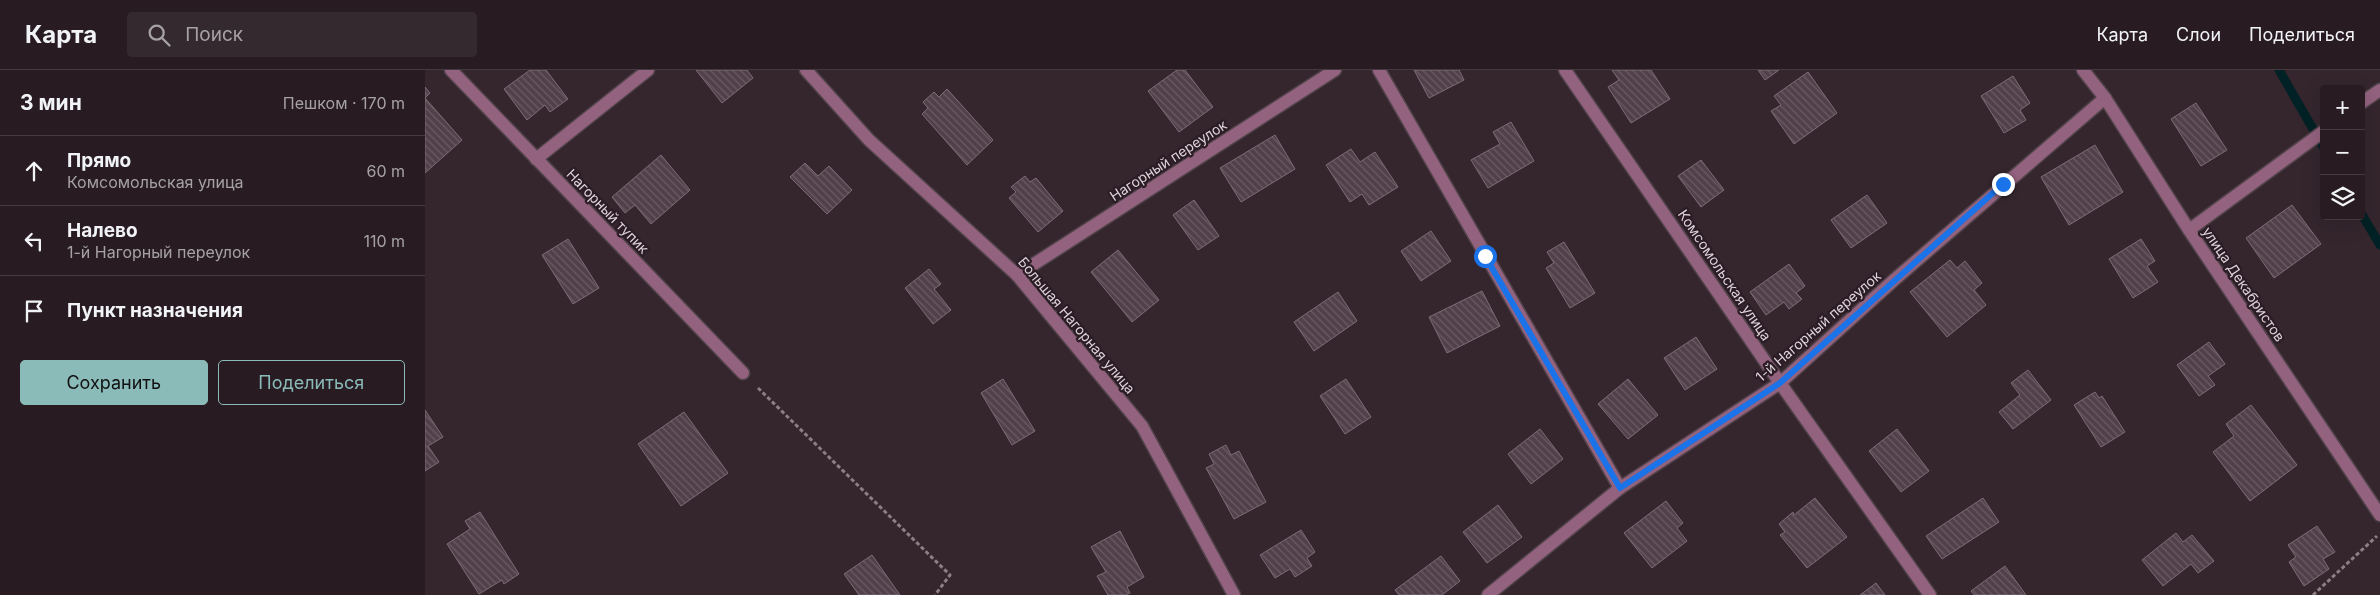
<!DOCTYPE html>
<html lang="ru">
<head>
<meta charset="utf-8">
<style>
  :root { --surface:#281c22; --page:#34292f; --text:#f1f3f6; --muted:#a5a1a5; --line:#443a40; --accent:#8bbbb9 }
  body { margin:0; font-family:Inter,sans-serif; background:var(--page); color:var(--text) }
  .controls { position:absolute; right:15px; top:15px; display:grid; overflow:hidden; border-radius:5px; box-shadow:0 5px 20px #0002 }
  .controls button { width:45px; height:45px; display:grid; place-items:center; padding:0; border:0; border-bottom:1px solid var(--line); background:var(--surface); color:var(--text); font:25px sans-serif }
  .stop { position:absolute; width:15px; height:15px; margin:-11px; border:4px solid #1a73e8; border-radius:50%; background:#fff }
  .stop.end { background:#1a73e8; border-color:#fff; box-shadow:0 1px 5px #0008 }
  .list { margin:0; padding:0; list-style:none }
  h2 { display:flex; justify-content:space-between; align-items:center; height:65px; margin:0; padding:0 20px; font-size:21px }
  h2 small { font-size:16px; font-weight:400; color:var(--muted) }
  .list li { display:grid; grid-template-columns:32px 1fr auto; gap:15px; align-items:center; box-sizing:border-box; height:70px; padding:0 20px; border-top:1px solid var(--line) }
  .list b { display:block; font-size:19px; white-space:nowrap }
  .list p { margin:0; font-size:16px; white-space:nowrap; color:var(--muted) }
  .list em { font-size:16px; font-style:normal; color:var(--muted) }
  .actions { display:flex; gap:10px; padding:15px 20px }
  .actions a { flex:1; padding:11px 0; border:1px solid var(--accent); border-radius:5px; text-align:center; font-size:18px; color:var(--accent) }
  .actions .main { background:var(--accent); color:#111 }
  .icon { flex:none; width:28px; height:28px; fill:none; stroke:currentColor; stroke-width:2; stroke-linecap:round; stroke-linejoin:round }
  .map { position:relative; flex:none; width:1955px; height:525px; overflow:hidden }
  header { display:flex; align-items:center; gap:30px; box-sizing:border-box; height:70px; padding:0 25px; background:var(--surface); border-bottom:1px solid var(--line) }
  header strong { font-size:24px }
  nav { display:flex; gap:28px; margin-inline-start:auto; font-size:18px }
  .search { width:350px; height:45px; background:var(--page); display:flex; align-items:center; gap:12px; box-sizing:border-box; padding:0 18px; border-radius:5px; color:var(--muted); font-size:19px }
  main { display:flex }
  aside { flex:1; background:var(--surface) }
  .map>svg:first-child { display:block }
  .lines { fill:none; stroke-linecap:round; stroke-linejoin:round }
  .stream { stroke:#002125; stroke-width:9 }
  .building { fill:url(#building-back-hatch); stroke:#7e6b75 }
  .minor-casing { stroke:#504249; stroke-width:15 }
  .path { stroke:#8b7e85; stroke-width:3; stroke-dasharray:4 2.5; stroke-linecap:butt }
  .minor { stroke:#93627e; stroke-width:12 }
  .route { stroke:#1a73e8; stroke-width:6 }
  .labels { text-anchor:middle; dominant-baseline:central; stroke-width:4.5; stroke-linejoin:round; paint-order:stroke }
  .street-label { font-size:14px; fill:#ded3d9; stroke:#2b1c25 }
</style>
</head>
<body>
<header>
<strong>Карта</strong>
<div class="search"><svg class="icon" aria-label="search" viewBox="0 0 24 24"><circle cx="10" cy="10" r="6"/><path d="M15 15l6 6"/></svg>Поиск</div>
<nav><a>Карта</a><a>Слои</a><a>Поделиться</a></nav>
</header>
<main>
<aside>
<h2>3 мин<small>Пешком · 170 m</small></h2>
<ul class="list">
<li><svg class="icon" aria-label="ahead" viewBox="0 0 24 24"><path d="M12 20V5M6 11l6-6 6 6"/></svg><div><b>Прямо</b><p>Комсомольская улица</p></div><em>60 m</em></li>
<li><svg class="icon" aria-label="left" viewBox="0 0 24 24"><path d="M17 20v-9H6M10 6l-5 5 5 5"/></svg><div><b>Налево</b><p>1-й Нагорный переулок</p></div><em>110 m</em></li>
<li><svg class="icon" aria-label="arrive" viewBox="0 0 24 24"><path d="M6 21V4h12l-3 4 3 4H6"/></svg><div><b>Пункт назначения</b></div></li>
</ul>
<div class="actions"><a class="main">Сохранить</a><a>Поделиться</a></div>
</aside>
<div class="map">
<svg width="1955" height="525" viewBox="0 0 1955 525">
  <defs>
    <pattern id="building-back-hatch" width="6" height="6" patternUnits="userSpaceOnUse" patternTransform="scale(1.25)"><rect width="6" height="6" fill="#514049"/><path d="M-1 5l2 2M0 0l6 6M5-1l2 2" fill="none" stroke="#6a5b63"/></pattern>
  </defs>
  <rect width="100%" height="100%" fill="#35262e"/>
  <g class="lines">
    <g class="stream">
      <polyline points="1854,0 1899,78"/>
      <polyline points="1936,143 1955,175"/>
    </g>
  </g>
  <g class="building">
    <polygon points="105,0 121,0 143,29 125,42 120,35 102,50 79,19"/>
    <polygon points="271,0 322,0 328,8 297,33"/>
    <polygon points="752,0 760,0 788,37 754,62 723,21"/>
    <polygon points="989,0 1034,0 1039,10 1004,28"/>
    <polygon points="1187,0 1226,0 1245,29 1206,53 1183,17 1194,10"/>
    <polygon points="1333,0 1354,0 1340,10"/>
    <polygon points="1383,2 1412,43 1369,74 1346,41 1356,35 1349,26"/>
    <polygon points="1588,6 1605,33 1595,40 1601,50 1579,63 1556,26"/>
    <polygon points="0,17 5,23 0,28"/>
    <polygon points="522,19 568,70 542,95 497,44 503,38 498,32 509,22 514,27"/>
    <polygon points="0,28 37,70 0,103"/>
    <polygon points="1771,33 1802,80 1776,96 1746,49"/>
    <polygon points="1086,52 1109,91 1063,118 1046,90 1075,74 1068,62"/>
    <polygon points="850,65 870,99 816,132 795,98"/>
    <polygon points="1670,75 1698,122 1644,155 1616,107"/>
    <polygon points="926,79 935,92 950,82 973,117 944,135 937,124 925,132 901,95"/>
    <polygon points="236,85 265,120 226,154 210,135 200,143 187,127"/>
    <polygon points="1276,90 1299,120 1276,137 1253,106"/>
    <polygon points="380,93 393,106 404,96 427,120 402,144 365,107"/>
    <polygon points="600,106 605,112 611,108 638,141 613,162 584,128 591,122 586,117"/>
    <polygon points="1442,125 1462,153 1426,178 1406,150"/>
    <polygon points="769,130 794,166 773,180 748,145"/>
    <polygon points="1867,135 1896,174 1849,208 1821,168"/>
    <polygon points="1006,161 1026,191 996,211 976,181"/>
    <polygon points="143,169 174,218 148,234 117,185"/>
    <polygon points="1716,169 1730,191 1722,196 1733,212 1708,228 1684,189"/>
    <polygon points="1139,172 1170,223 1145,238 1121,198 1129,193 1122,182"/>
    <polygon points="693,180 734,230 707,252 666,202"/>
    <polygon points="1525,190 1532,198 1540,191 1557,213 1549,220 1561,235 1522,267 1485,222"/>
    <polygon points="1364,194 1380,216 1371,223 1377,229 1364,239 1359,232 1341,245 1325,222"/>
    <polygon points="504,199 516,214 509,219 526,240 508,254 480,218"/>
    <polygon points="1057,221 1075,256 1022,283 1004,247"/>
    <polygon points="913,222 932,251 889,281 869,252"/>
    <polygon points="1271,267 1292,299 1260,320 1239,288"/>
    <polygon points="1784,272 1800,294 1783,306 1790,315 1774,326 1752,295"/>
    <polygon points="1603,300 1626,330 1588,359 1574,342 1595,325 1586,313"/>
    <polygon points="578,309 610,361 587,375 556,323"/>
    <polygon points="921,309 946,347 920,364 895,326"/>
    <polygon points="1203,309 1233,345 1203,369 1173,334"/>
    <polygon points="1670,322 1674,328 1677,326 1700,362 1676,377 1649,335"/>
    <polygon points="1826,335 1872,395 1825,431 1788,382 1809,366 1801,354"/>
    <polygon points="0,340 18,367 3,376 14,392 0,401"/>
    <polygon points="259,342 303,403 256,436 213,374"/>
    <polygon points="1115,359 1138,389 1106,414 1083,384"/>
    <polygon points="1472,359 1504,401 1476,422 1444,381"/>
    <polygon points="801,375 806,385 814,381 841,432 809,449 781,398 789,394 784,384"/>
    <polygon points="1390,428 1422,467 1382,498 1355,465 1360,462 1354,454 1368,442 1369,445"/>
    <polygon points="1558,428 1574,452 1517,489 1501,466"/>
    <polygon points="1241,431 1258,453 1252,458 1262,471 1227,498 1199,463"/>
    <polygon points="1073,435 1097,467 1062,493 1038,462"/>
    <polygon points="55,442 94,504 79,514 77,510 54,524 22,474 45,459 40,451"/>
    <polygon points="1892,456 1910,482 1898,489 1904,499 1879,516 1864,492 1871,487 1863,475"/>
    <polygon points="876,460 890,482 882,488 887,496 870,507 865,499 850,508 835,485"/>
    <polygon points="695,461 719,507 702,517 705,523 701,525 683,525 672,506 681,502 666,477"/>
    <polygon points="1751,463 1758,472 1767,465 1789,491 1773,503 1766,494 1738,516 1717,490"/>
    <polygon points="447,485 475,525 434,525 419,504"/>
    <polygon points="1016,486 1035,511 1017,525 974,525 970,520"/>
    <polygon points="1580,496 1601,525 1549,525 1546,521"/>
    <polygon points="1451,513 1460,525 1435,525"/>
  </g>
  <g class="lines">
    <g class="minor-casing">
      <g id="minor">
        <polyline points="26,0 318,303"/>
        <polyline points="381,0 444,70 592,205 717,356 809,525"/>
        <polyline points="954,0 1195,418"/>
        <polyline points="1140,0 1355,313 1505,525"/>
        <polyline points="1658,0 1680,28 1764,160 1955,445"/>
        <polyline points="1936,33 1955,20"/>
        <polyline points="111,89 223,0"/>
        <polyline points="1764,160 1899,61"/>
        <polyline points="592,205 910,0"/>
        <polyline points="1063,525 1195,418 1355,313 1469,210 1680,28"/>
      </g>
    </g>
    <g class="path">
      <polyline points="333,318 525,505 510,525"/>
      <polyline points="1888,525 1952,466"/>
    </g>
    <use href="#minor" class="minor"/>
  </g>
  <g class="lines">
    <polyline class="route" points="1060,186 1195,418 1355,313 1578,114"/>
  </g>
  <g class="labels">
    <g class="street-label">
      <text transform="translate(743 90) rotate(-33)">Нагорный переулок</text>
      <text transform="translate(183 141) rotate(46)">Нагорный тупик</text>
      <text transform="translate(1300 205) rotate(56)">Комсомольская улица</text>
      <text transform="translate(1819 214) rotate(56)">улица Декабристов</text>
      <text transform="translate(652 255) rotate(50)">Большая Нагорная улица</text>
      <text transform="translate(1393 256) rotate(-41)">1-й Нагорный переулок</text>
    </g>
  </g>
</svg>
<div class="controls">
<button>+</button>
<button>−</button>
<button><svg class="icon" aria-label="layers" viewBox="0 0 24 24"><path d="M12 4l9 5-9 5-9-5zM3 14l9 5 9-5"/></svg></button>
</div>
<div class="stop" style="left:1060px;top:186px"></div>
<div class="stop end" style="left:1578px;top:114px"></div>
</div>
</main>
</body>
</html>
